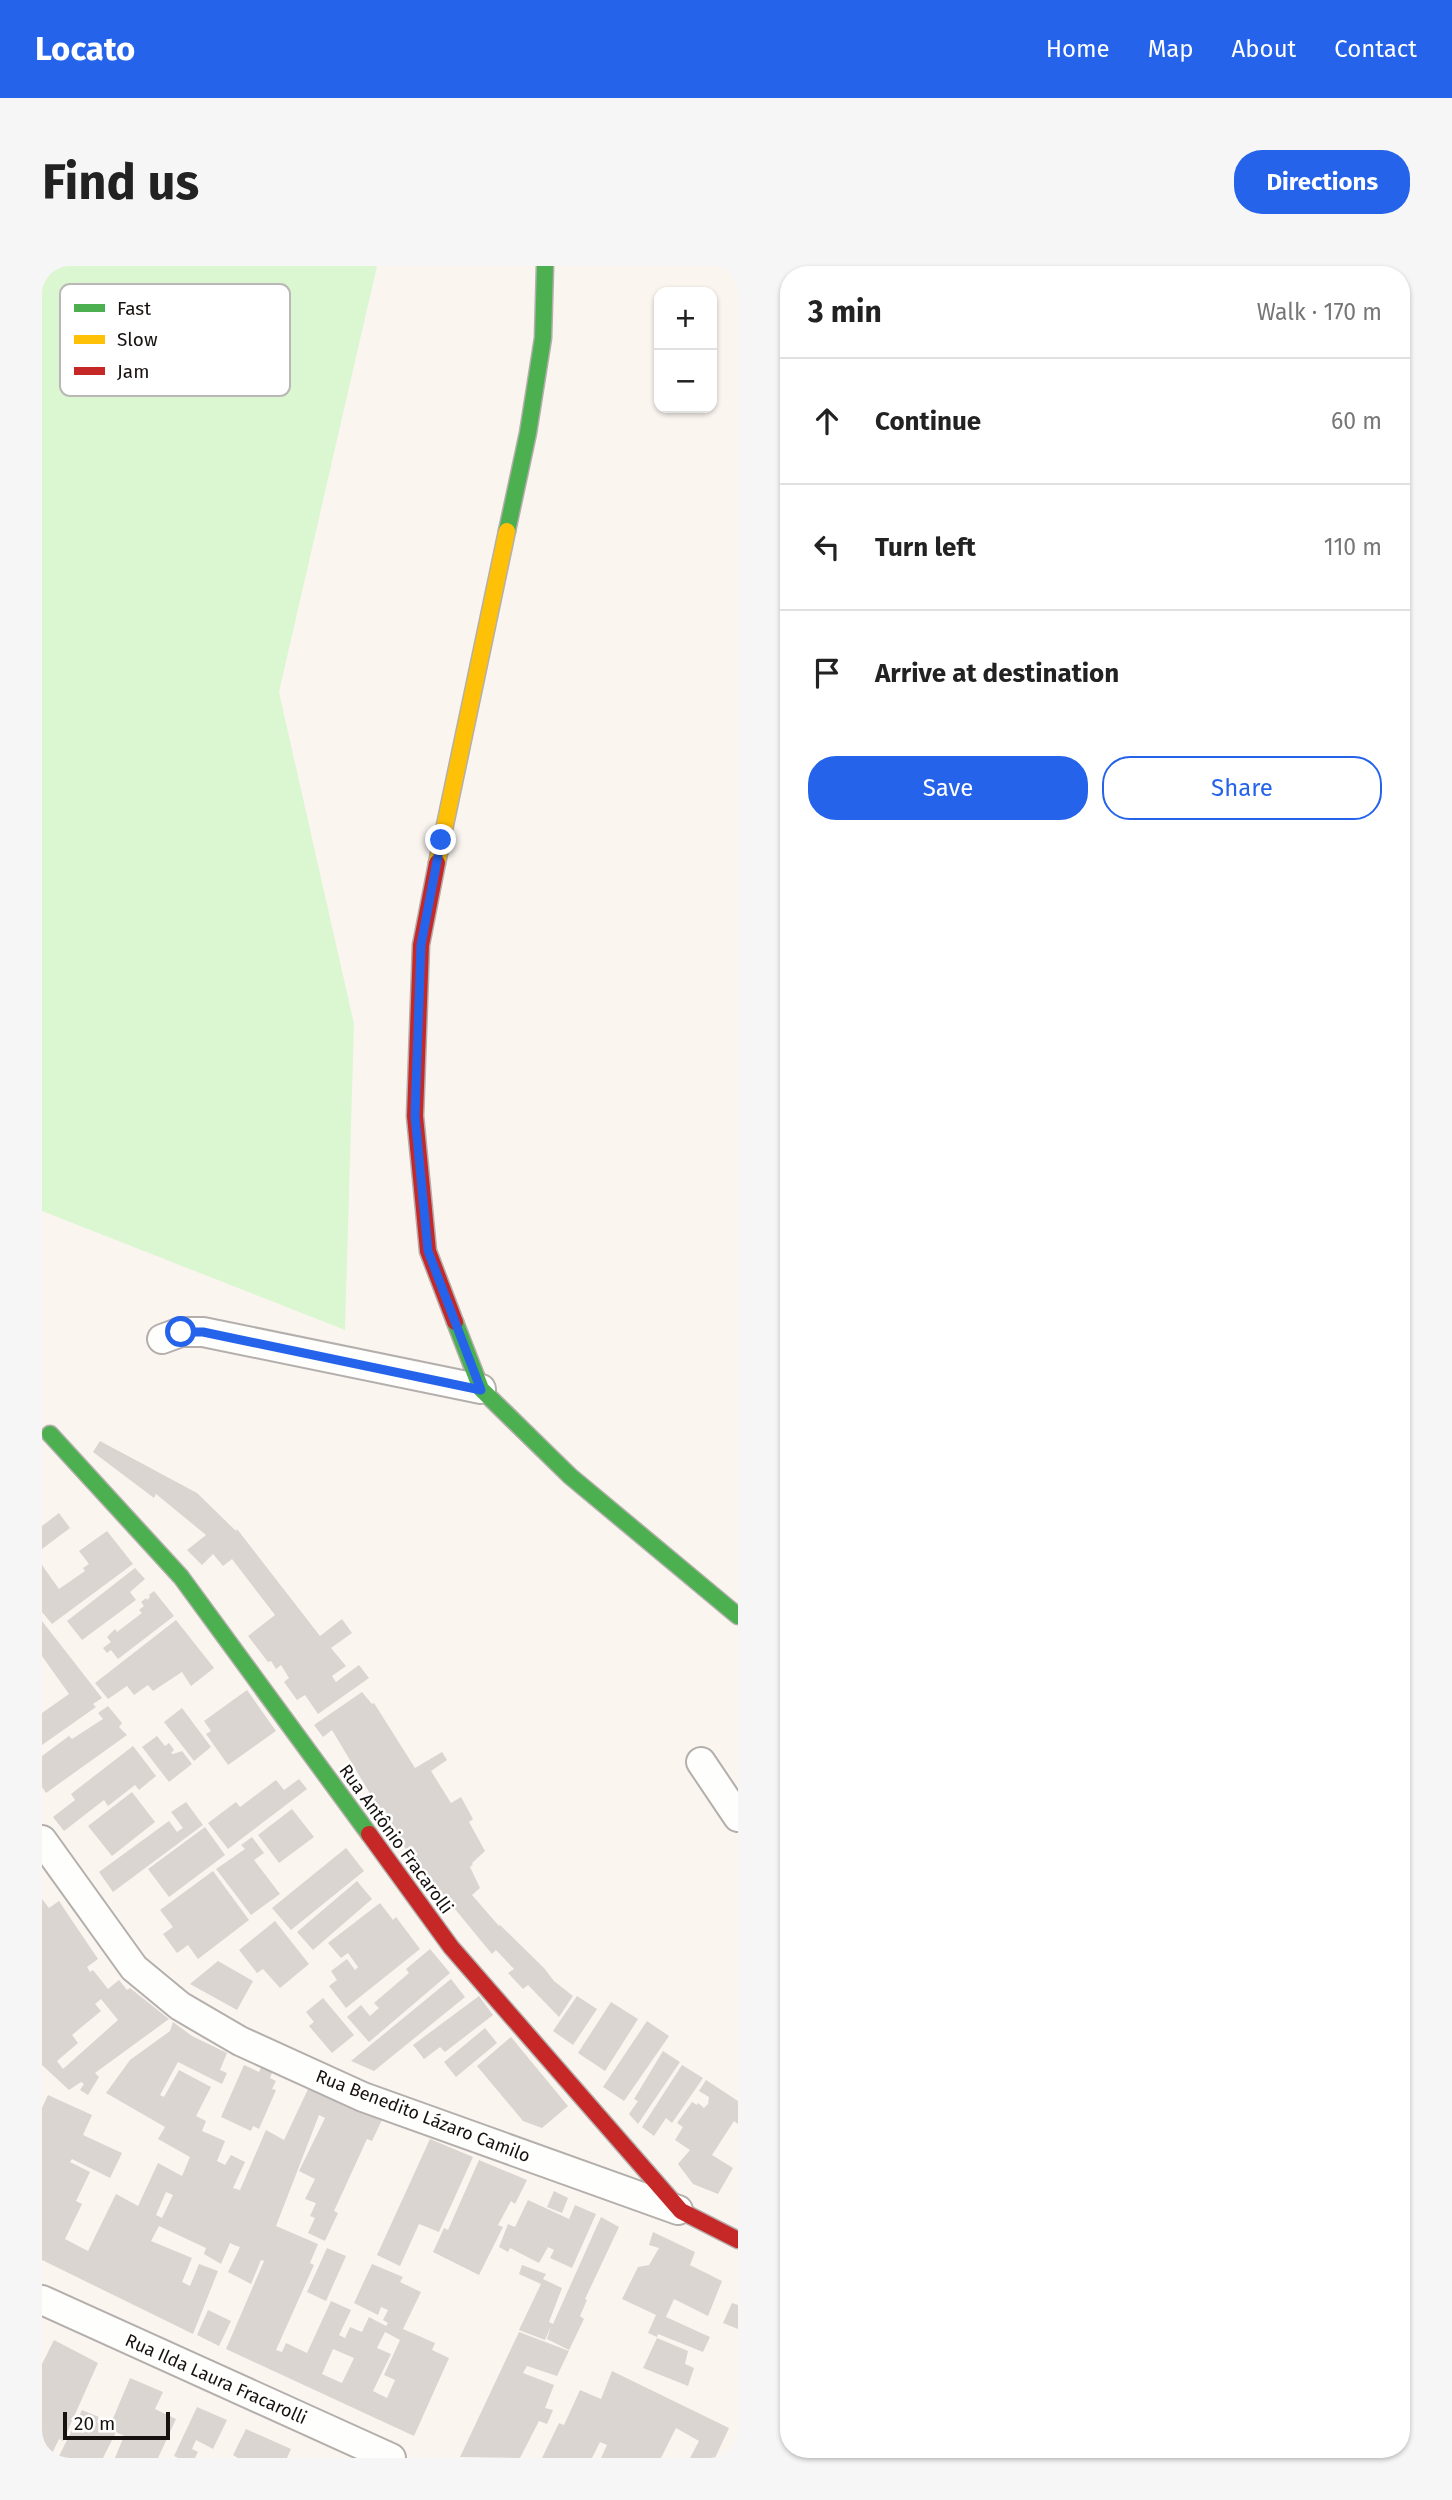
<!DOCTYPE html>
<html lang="en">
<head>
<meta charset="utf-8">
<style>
  :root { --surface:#fff; --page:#f6f6f6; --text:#222; --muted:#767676; --line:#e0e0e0; --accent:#2563eb }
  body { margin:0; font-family:"Fira Sans",sans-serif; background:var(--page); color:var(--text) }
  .controls { position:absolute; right:21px; top:21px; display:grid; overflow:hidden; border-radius:14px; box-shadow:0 2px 5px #0004 }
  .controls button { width:63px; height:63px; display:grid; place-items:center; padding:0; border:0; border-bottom:2px solid var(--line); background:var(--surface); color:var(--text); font:35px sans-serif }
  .scale { position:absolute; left:21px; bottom:18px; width:107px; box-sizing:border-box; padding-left:7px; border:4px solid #17120f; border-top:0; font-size:19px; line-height:24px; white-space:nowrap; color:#17120f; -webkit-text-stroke:5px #fff; paint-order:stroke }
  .stop { position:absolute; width:21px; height:21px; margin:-16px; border:5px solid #2563eb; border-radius:50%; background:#fff }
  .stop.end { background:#2563eb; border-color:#fff; box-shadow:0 2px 7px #0008 }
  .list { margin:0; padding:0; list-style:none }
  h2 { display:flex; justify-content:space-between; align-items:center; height:91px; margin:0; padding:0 28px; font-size:30px }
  h2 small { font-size:23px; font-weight:400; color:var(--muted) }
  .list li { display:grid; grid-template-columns:46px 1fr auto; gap:21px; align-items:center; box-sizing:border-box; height:126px; padding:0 28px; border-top:2px solid var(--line) }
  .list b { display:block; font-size:26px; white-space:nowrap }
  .list em { font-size:23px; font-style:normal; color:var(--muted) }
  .actions { display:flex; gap:14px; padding:21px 28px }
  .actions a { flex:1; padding:16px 0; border:2px solid var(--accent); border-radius:28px; text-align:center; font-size:24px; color:var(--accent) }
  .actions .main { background:var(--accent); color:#fff }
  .icon { flex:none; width:38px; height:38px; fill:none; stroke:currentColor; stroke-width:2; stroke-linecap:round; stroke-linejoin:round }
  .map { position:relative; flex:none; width:696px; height:2192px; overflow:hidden; border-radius:28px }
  header { display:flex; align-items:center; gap:42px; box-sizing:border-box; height:98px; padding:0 35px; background:var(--accent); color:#fff }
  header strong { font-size:33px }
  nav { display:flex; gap:38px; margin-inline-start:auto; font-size:24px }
  .intro { display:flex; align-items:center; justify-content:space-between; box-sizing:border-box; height:168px; padding:0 42px }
  h1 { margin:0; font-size:49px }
  .button { padding:18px 32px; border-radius:28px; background:var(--accent); color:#fff; font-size:24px; font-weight:700 }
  main { display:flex; gap:42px; padding:0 42px }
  aside { flex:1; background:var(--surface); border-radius:28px; box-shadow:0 2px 5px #0004 }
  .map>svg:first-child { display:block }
  .green { fill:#dbf7d2 }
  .building { fill:#dad5d1; fill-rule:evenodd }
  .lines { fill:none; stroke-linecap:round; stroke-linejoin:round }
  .street-casing { stroke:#b4afac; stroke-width:32 }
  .fast-casing { stroke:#b4afac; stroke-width:19 }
  .slow-casing { stroke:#b4afac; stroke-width:19 }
  .jam-casing { stroke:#b4afac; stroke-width:19 }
  .street { stroke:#fefefd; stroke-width:28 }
  .fast { stroke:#4caf50; stroke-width:16 }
  .slow { stroke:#ffc107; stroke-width:16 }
  .jam { stroke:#c62828; stroke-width:16 }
  .route { stroke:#2563eb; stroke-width:9 }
  .labels { text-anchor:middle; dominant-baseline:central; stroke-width:5; stroke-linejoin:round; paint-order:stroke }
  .street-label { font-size:18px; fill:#17120f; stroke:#fff }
  .key { fill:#fff; stroke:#b9b8b7; stroke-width:2 }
  .key-label { font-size:19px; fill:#17120f }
</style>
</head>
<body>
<header>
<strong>Locato</strong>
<nav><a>Home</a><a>Map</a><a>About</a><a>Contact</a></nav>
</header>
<div class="intro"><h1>Find us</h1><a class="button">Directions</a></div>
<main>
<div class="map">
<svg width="696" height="2192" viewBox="0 0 696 2192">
  <rect width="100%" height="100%" fill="#fbf5f0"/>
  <polygon class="green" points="0,0 335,0 237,426 312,758 303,1064 0,945"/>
  <g class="building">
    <polygon points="58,1175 155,1227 194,1265 195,1263 278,1370 300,1353 310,1367 289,1382 304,1400 290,1410 294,1416 317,1399 327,1412 276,1448 263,1429 255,1434 242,1416 247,1412 239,1399 234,1403 229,1395 226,1396 206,1370 233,1349 190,1293 181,1300 171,1288 160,1299 145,1284 164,1269 114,1228 112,1232 51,1186"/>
    <polygon points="17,1247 28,1262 0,1283 0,1260"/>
    <polygon points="65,1265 91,1298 10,1358 0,1346 0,1299 17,1323 43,1305 41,1302 47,1298 37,1285"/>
    <polygon points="93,1302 103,1313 88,1326 94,1334 40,1374 25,1355"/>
    <polygon points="112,1325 132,1350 76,1393 69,1384 65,1387 61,1382 69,1376 65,1371 73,1363 75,1366 100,1347 97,1344 102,1340 99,1336 104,1332 105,1334 108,1331 107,1329"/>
    <polygon points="134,1354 172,1402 149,1420 140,1406 111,1425 106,1419 92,1429 85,1420 66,1433 53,1417"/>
    <polygon points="0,1355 60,1432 51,1438 54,1441 0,1479 0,1447 27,1428 0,1390"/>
    <polygon points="205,1424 234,1465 186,1499 164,1468 169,1465 162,1455"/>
    <polygon points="320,1426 330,1438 332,1437 373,1502 400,1486 405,1494 389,1505 409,1537 419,1531 431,1553 427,1556 443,1585 430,1597 431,1598 428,1601 438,1622 430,1629 457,1660 458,1659 502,1702 512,1715 531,1730 517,1751 486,1719 481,1723 466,1707 472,1703 454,1684 450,1688 440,1676 354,1571 290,1464 281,1471 272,1459"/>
    <polygon points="66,1440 80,1457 77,1461 85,1469 4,1527 0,1521 0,1490 27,1470 30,1473 61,1453 56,1447"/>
    <polygon points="140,1442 169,1481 152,1495 122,1456"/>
    <polygon points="115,1470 123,1480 127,1477 132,1484 129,1487 131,1488 140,1485 150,1498 127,1516 100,1481"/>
    <polygon points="91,1480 114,1510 97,1524 93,1519 66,1540 62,1534 22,1565 11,1551 33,1534 29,1528"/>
    <polygon points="257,1513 265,1523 186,1583 166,1557 194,1536 198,1541 234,1514 242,1524"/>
    <polygon points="90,1526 113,1556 70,1590 46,1560"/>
    <polygon points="144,1536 161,1559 71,1626 57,1606 127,1555 135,1566 141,1562 129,1546"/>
    <polygon points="250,1543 272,1571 237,1597 216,1569"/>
    <polygon points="163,1561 183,1589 127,1631 106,1603"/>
    <polygon points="210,1571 222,1587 212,1594 238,1628 209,1649 174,1603 203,1583 199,1579"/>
    <polygon points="304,1582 322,1605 249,1664 230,1642"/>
    <polygon points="171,1605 207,1654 156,1693 146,1679 135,1687 121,1668 131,1661 118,1644"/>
    <polygon points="315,1615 330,1633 271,1684 255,1666"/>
    <path d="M0,1633l7,9 10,-7 12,18 27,40 -11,8 3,5 3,-2 15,19 11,-9 8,10 3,-2 39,31 -74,54 4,4 -11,18 -8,-5 4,-6 -3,-2 -12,8 -27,-25zM59,1733l17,21 -55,49 -6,-8 21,-18 -6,-8 29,-24 -6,-7z"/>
    <polygon points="338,1637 351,1654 354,1651 378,1683 304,1742 287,1720 295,1714 289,1705 305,1693 313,1704 316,1701 306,1687 299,1692 286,1677"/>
    <polygon points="233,1655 267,1698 238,1722 221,1703 215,1707 197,1684"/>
    <polygon points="388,1683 408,1707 327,1776 305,1751 319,1739 328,1750 337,1742 332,1737 367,1707 364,1703"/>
    <polygon points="176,1695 211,1715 195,1744 148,1718"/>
    <polygon points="409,1713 423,1731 332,1805 309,1795"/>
    <polygon points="437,1730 451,1749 403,1786 398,1781 382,1793 371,1779"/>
    <polygon points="535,1730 555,1743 531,1779 511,1765"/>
    <polygon points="281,1732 312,1769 290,1787 267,1760 272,1756 264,1746"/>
    <polygon points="569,1736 596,1753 563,1805 536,1787"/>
    <polygon points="605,1755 627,1770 582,1835 561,1821"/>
    <path d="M131,1756l19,14 35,17 -7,17 7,3 -5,11 -44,-22 -18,33 4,2 15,-27 32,17 -15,29 10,5 -4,10 23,10 -8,20 8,4 6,-10 14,7 -12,26 7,2 26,-60 18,10 25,-53 73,33 -10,21 -5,-2 -33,72 4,2 -13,28 -17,-8 7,-15 -5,-2 6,-13 -11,-4 10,-20 -16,-8 26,-53 -6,-3 -43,111 42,18 -8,19 4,2 -38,85 6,2 4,-9 21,10 24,-52 20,9 -12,25 6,3 5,-11 12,5 7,-15 17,9 2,-3 -5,-3 5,-10 -7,-3 -3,8 -24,-12 18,-39 31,13 -3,5 21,10 -18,37 32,14 -3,7 17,8 -35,78 -188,-87 38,-88 -3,-1 -10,24 -23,-12 12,-25 -6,-2 -4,-2 -9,21 -17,-10 2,-6 -47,-22 -8,15 41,17 -10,24 8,4 9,-22 19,7 -25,63 -151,-74v-152l6,-13 44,20 -9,20 39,18 -12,25 -38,-19 -2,3 20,10 -14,29 6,3 -17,35 23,12 28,-57 22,12 20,-43 24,13 8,-19 -32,-18 7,-12 -59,-34 24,-33 40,-29zM124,1926l7,3 -11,23 -6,-3zM343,2066l15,8 -16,35 11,5 -8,18 -14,-7 18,-37 -14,-6zM291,2083l21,9 -12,25 -20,-9z"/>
    <polygon points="443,1762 455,1777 414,1811 402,1796"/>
    <polygon points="469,1771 526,1840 500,1862 481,1855 435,1800"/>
    <polygon points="621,1785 638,1796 596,1858 587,1848 596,1835 592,1833"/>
    <polygon points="202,1799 217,1806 220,1799 231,1804 228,1812 234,1815 230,1823 234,1824 217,1863 211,1860 209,1865 179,1851"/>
    <polygon points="640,1799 661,1812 630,1857 624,1852 612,1870 600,1861"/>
    <polygon points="664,1814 696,1835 696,1858 692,1855 670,1889 691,1902 676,1928 651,1918 636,1898 648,1884 633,1874 641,1861 635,1857 650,1836 655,1839 656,1837 662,1842 666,1838 667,1831 657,1825"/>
    <polygon points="388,1873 431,1891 397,1966 377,1958 358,2000 335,1989"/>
    <polygon points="437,1894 485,1914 473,1938 469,1935 456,1959 461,1961 437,2009 391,1986 402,1962 406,1964"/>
    <polygon points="512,1925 526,1932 520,1947 505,1941"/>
    <polygon points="486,1934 527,1953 533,1939 554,1948 530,2002 508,1992 512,1984 506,1981 497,1997 468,1982 466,1986 457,1981 466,1958 473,1961"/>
    <polygon points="559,1951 577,1961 543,2033 545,2034 538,2050 542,2053 527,2084 505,2073 509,2060 503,2074 477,2064 499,2018 477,2008 480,1999 504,2008 501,2013 520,2022 507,2056 511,2058"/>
    <polygon points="611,1966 653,1986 648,1999 680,2015 666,2050 632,2033 624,2051 668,2071 661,2086 616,2068 615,2071 606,2067 614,2049 580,2033 596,2001 607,1999 617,1982 607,1979"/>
    <polygon points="285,1982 304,1990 284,2035 265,2026"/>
    <polygon points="690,2037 696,2039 696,2063 681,2057"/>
    <polygon points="166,2044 189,2055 177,2080 155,2069"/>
    <polygon points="477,2066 527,2085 515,2110 485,2100 481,2107 512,2119 503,2142 511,2144 505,2158 497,2155 478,2192 418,2191"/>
    <polygon points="615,2072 646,2085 643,2098 652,2102 646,2120 601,2102"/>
    <polygon points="12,2074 56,2097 21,2175 17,2173 8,2192 0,2192 0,2098"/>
    <polygon points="570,2105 687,2162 673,2192 648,2192 657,2175 634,2162 619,2192 559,2192 565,2179 558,2176 550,2192 500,2192 517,2157 522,2159 538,2124 559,2133"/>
    <polygon points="88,2112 121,2126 113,2143 134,2153 116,2192 73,2192 82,2170 74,2166 61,2192 16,2192 40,2144 57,2151 55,2156 67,2162"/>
    <polygon points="155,2141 185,2154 171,2183 154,2174 150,2183 156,2186 153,2192 136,2192 132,2190"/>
    <polygon points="204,2163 249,2183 245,2192 196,2192 191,2189"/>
  </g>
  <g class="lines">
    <g class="street-casing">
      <g id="street">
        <polyline points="120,1073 139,1066 161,1066 439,1123"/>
        <polyline points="659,1496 696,1551"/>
        <polyline points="0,1574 92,1702 138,1740 198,1775 321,1831 636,1944"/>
        <polyline points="0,2034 349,2192"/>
      </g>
    </g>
    <g class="fast-casing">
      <g id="fast">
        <polyline points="465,265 486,167 501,72 503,0"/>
        <polyline points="413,1056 439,1123 528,1210 696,1350"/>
        <polyline points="8,1168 139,1311 327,1568"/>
      </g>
    </g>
    <g class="slow-casing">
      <polyline id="slow" points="395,597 465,265"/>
    </g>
    <g class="jam-casing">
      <g id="jam">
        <polyline points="395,597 379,679 373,850 386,985 413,1056"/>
        <polyline points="327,1568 409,1681 639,1945 696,1974"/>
      </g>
    </g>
    <use href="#street" class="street"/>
    <use href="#fast" class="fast"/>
    <use href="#slow" class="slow"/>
    <use href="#jam" class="jam"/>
  </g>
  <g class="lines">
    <polyline class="route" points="139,1066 161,1066 439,1124 386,985 373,850 379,679 399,574"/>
  </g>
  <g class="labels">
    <g class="street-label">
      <text transform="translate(354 1573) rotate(54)">Rua Antônio Fracarolli</text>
      <text transform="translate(381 1850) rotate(21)">Rua Benedito Lázaro Camilo</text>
      <text transform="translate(174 2113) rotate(24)">Rua Ilda Laura Fracarolli</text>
    </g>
  </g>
  <rect x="18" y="18" width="230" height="112" rx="10" class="key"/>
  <rect x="32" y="38" width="31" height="8" fill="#4caf50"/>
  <rect x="32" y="69" width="31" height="9" fill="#ffc107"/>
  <rect x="32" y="101" width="31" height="8" fill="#c62828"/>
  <g class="key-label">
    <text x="75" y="49">Fast</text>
    <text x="75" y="80">Slow</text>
    <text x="75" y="112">Jam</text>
  </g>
</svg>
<div class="controls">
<button>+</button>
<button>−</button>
</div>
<div class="scale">20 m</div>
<div class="stop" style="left:139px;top:1066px"></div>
<div class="stop end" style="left:399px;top:574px"></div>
</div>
<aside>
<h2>3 min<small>Walk · 170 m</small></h2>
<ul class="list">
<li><svg class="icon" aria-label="ahead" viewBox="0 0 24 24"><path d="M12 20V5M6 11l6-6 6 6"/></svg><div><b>Continue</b></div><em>60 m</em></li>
<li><svg class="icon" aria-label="left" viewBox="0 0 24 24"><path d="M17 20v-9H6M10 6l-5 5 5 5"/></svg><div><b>Turn left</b></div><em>110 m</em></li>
<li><svg class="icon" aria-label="arrive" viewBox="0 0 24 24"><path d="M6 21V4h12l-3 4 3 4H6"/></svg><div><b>Arrive at destination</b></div></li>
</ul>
<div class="actions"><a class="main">Save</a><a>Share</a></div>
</aside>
</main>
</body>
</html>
